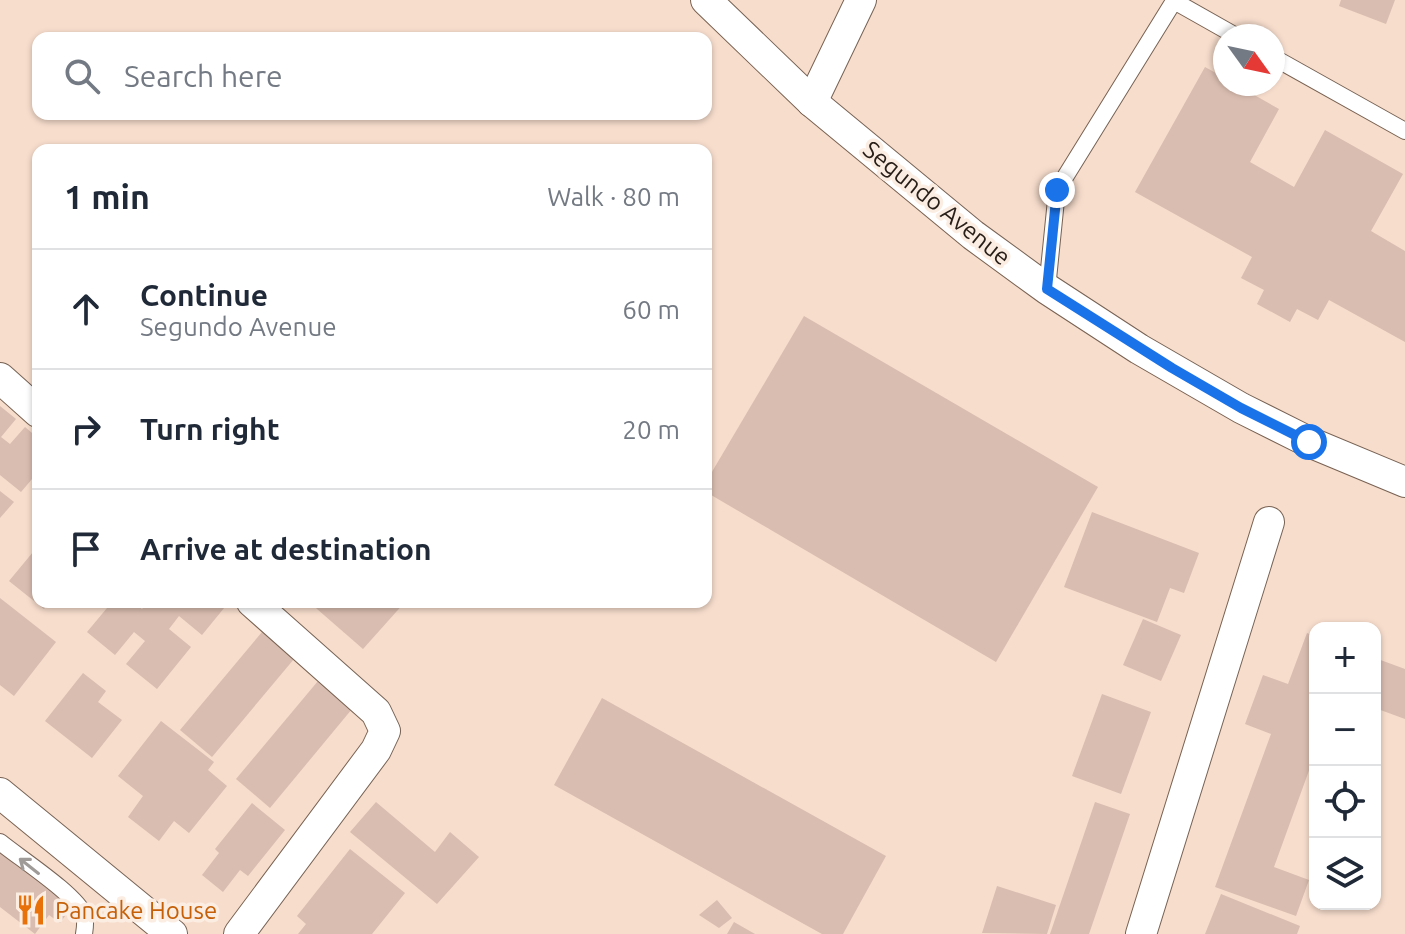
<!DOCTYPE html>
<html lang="en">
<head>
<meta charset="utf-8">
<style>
  :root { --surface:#fff; --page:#f2f2f3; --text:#1f2937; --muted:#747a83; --line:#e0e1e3 }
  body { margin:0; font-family:Ubuntu,sans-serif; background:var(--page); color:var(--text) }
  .controls { position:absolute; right:24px; bottom:24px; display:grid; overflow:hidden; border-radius:16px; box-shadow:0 2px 6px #0004 }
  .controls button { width:72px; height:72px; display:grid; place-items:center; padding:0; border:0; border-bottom:2px solid var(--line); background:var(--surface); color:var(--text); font:40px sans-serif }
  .compass { position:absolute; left:1213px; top:24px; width:72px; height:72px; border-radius:50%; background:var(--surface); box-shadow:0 2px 6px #0004; rotate:123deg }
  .stop { position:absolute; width:24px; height:24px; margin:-18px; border:6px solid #1a73e8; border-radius:50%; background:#fff }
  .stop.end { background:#1a73e8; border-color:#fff; box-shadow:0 2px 8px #0008 }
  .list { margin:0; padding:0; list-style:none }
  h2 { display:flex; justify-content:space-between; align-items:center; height:104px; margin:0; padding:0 32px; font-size:34px }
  h2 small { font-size:26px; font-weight:400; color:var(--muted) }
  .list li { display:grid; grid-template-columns:52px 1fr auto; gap:24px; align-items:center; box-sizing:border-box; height:120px; padding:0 32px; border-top:2px solid var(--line) }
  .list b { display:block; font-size:30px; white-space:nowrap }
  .list p { margin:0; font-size:26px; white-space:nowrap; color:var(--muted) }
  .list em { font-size:26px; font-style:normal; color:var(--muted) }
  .icon { flex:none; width:44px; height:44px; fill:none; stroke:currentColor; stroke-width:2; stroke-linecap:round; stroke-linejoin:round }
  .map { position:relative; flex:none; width:1405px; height:934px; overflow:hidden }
  .search { position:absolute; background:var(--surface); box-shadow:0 2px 6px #0004; left:32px; top:32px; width:680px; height:88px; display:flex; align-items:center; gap:20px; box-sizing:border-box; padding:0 28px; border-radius:16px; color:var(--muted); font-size:30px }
  .panel { position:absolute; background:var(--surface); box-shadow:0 2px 6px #0004; left:32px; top:144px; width:680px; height:464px; border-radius:16px }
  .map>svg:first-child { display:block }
  .building { fill:#d9bdb0 }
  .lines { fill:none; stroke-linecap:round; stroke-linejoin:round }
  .service-casing { stroke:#786253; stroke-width:18 }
  .minor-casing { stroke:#786253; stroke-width:32 }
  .service { stroke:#fff; stroke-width:16 }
  .minor { stroke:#fff; stroke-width:30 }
  .oneway { stroke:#9f9b98 }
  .route { stroke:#1a73e8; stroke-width:10 }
  .labels { text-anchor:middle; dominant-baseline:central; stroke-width:7; stroke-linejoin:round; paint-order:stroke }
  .street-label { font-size:24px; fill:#29201a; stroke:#fcede2 }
  .food-label { font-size:24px; fill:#c56008; stroke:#fcede2; text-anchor:start }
</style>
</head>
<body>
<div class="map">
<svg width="1405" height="934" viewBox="0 0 1405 934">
  <rect width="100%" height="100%" fill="#f7ddcc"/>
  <g class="building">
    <polygon points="1341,0 1395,0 1386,24 1339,6"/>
    <polygon points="1205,67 1225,78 1225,84 1235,84 1279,109 1250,162 1294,187 1325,130 1403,174 1371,231 1405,251 1405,342 1329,300 1318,320 1297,309 1290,322 1257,304 1264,290 1241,278 1252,257 1135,192"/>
    <polygon points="804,316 1098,487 996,662 706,492 706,482"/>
    <polygon points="0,406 16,419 1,437 10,444 25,427 38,438 38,472 21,492 0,475"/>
    <polygon points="0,491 14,502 0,518"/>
    <polygon points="1092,512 1199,553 1184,593 1170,588 1157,622 1064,587"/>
    <polygon points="38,546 38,602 50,602 44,609 9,581"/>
    <polygon points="0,598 56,642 14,696 0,685"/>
    <polygon points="112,602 133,602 142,609 148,602 229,602 202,635 179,616 169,629 191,647 157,689 126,664 145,641 134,632 115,655 87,632"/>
    <polygon points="309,602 405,602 363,649"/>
    <polygon points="1143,619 1181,635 1161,681 1123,665"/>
    <polygon points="262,632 294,659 212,757 180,730"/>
    <polygon points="1307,633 1315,636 1315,754 1274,867 1309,880 1296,916 1215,887 1271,734 1245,724 1263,675 1288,684"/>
    <polygon points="1375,658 1405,669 1405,719 1375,708"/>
    <polygon points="83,673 106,691 98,702 122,720 92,758 45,721"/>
    <polygon points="318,681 352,709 270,808 236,779"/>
    <polygon points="1102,694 1151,712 1121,794 1072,776"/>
    <polygon points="602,698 886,856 843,934 822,934 554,785"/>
    <polygon points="161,721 214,762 208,770 227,786 189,833 174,821 159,841 128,817 143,796 118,776"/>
    <polygon points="376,802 435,852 450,832 479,857 437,904 350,832"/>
    <polygon points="1095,802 1130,814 1089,934 1050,934"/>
    <polygon points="252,803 285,830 248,876 240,870 223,892 202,875 219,853 215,849"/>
    <polygon points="0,849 73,905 60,923 49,915 35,934 0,907"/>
    <polygon points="350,849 405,893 372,934 298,934 306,924 297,916"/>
    <polygon points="997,886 1056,905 1047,934 982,933"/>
    <polygon points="1221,894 1300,926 1297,934 1205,934"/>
    <polygon points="717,900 732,918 719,928 699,915"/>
    <polygon points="734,922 755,934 727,934"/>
  </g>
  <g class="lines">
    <g class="service-casing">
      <g id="service">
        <polyline points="1273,57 1405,131"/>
        <polyline points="1047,289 1057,190 1174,1 1236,36"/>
        <path d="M0,842c18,15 77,53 84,73 2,6 1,13 0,19"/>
      </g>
    </g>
    <g class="minor-casing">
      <g id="minor">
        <polyline points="706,0 812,102 973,235 1047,289 1139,349 1241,408 1309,442 1405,482"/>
        <polyline points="812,102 861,0"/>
        <polyline points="0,378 38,412"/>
        <polyline points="0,793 172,934"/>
        <polyline points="239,934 376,750 385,731 376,712 252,602"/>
        <polyline points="1141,934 1269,522"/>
      </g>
    </g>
    <use href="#service" class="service"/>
    <use href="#minor" class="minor"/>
  </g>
  <defs><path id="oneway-shaft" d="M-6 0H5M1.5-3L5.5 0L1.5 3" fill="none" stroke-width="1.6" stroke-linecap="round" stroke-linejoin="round" transform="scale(2)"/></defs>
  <use class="oneway" href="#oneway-shaft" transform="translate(29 866) rotate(-142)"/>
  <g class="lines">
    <polyline class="route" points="1057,190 1047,289 1172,368 1241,408 1309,442"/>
  </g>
  <defs>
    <g id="restaurant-bare" transform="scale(2.4)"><path d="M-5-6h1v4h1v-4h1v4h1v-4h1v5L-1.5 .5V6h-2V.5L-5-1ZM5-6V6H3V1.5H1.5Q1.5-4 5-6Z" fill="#e8710a" stroke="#fcede2" stroke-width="2.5" paint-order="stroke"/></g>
  </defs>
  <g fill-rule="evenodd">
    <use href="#restaurant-bare" x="31" y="910"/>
  </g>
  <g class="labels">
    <g class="street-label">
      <text transform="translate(937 203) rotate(39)">Segundo Avenue</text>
    </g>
    <g class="food-label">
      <text x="55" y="910">Pancake House</text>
    </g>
  </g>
</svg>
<div class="controls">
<button>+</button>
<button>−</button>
<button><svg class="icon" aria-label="locate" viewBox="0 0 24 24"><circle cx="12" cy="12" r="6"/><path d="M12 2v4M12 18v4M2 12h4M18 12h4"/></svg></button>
<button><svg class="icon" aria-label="layers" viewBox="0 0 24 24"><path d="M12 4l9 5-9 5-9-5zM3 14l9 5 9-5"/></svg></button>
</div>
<svg class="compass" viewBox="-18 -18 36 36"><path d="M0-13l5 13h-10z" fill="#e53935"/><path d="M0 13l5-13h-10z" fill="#747a83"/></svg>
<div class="stop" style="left:1309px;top:442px"></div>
<div class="stop end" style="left:1057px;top:190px"></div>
<div class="search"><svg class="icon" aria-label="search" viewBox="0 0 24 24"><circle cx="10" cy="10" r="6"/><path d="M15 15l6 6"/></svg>Search here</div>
<section class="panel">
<h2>1 min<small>Walk · 80 m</small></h2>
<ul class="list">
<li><svg class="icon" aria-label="ahead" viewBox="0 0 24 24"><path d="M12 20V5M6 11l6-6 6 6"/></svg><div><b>Continue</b><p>Segundo Avenue</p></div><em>60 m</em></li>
<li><svg class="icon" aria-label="right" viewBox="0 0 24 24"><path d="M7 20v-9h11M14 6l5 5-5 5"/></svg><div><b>Turn right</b></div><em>20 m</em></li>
<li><svg class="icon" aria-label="arrive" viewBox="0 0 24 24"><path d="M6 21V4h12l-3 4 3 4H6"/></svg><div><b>Arrive at destination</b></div></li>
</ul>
</section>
</div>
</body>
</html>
